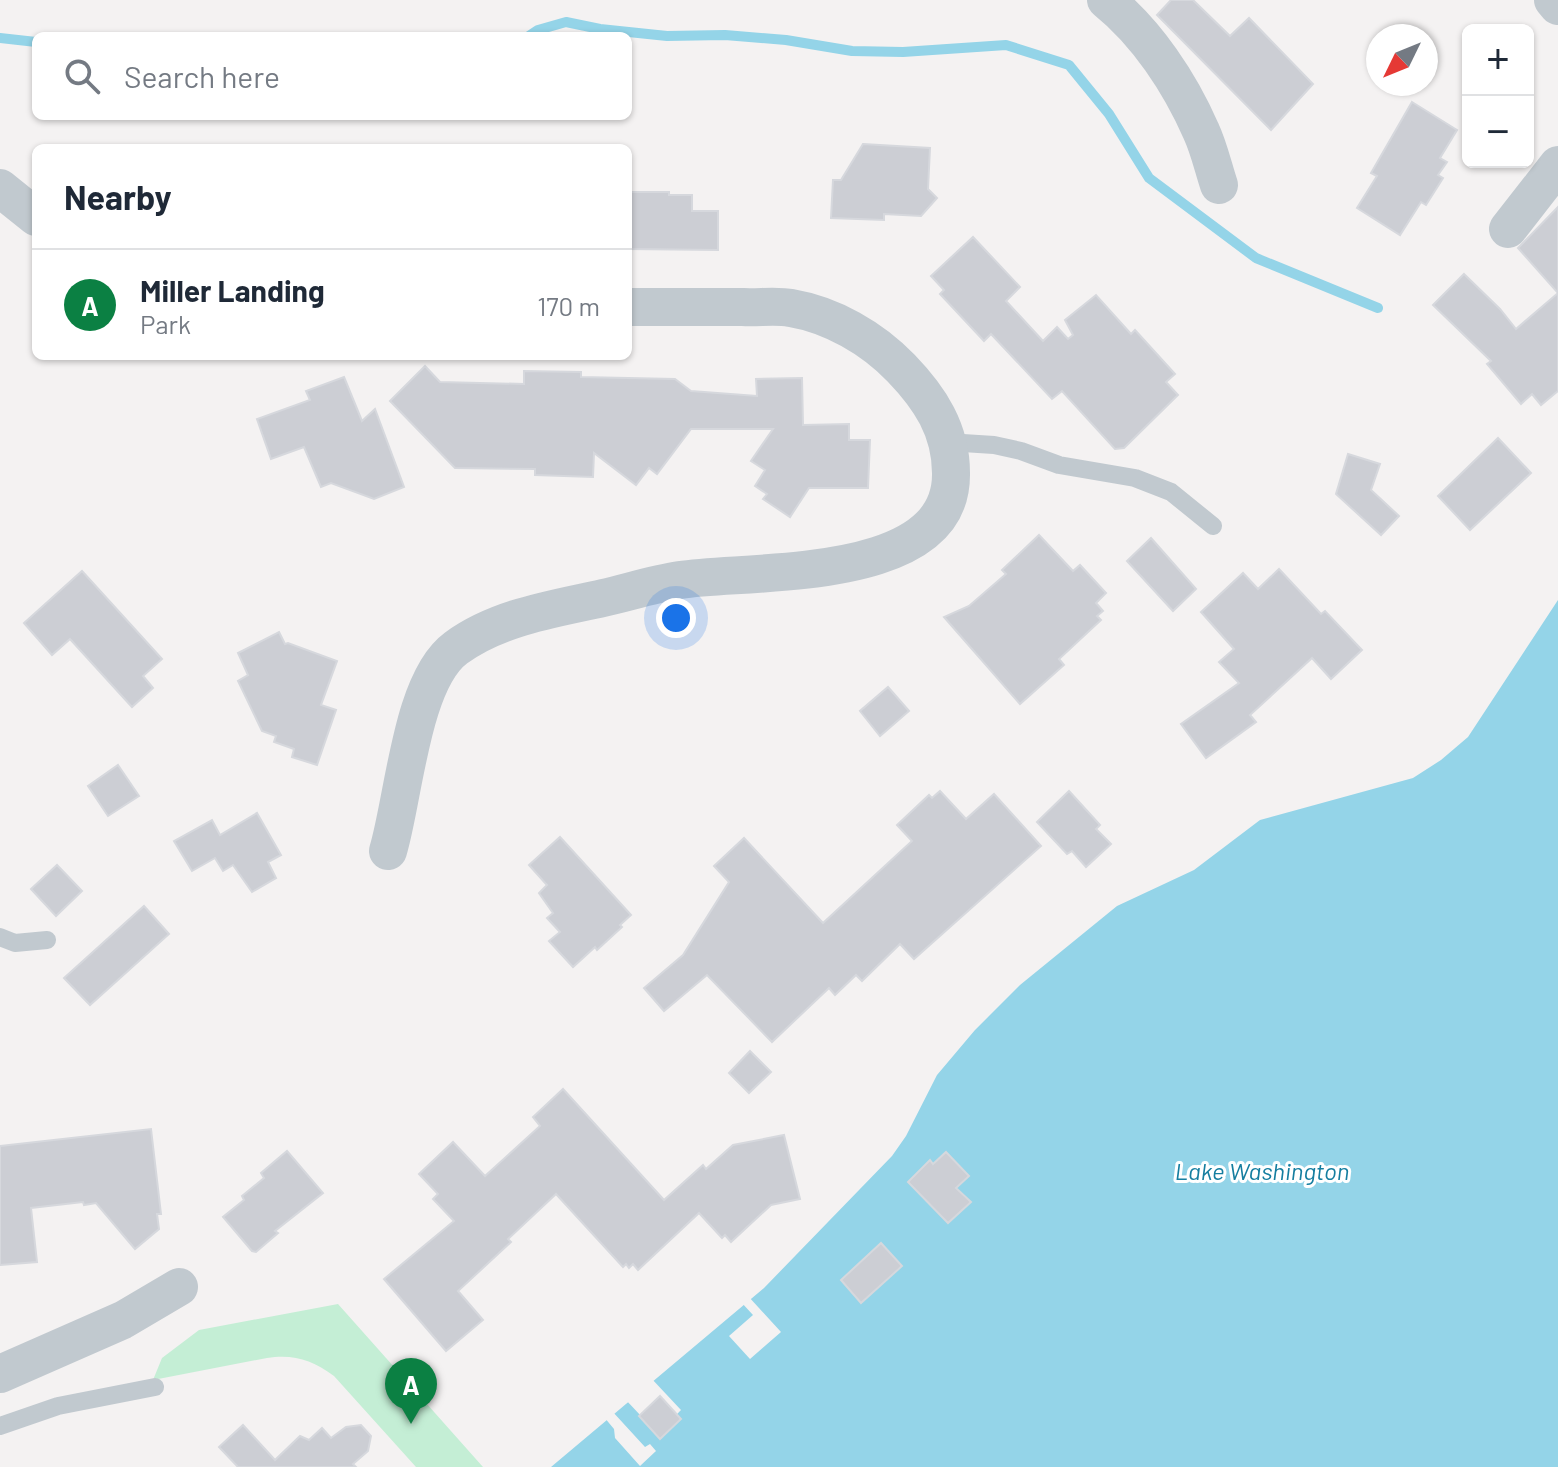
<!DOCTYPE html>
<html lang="en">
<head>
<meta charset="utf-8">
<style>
  :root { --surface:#fff; --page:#f2f2f3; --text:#1f2937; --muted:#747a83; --line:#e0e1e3; --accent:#0b8043 }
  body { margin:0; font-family:Barlow,sans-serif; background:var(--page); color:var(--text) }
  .controls { position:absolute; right:24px; top:24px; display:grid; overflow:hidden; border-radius:12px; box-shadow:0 2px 6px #0004 }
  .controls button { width:72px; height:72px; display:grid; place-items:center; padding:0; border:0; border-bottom:2px solid var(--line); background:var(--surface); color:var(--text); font:40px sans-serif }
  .compass { position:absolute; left:1366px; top:24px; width:72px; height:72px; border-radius:50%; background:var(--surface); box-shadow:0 2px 6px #0004; rotate:227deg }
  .you { position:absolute; left:676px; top:618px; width:28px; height:28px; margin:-20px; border:6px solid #fff; border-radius:50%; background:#1a73e8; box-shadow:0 0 0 12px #1a73e833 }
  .badge { display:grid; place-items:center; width:52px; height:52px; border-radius:50%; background:var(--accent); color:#fff; font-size:26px; font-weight:700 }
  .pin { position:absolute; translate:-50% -66px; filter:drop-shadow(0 2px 4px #0008) }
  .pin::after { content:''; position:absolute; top:42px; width:28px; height:24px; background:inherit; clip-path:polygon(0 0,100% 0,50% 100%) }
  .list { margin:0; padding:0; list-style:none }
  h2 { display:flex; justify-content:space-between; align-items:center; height:104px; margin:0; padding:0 32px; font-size:34px }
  h2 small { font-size:26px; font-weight:400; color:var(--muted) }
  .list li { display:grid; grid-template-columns:52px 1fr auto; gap:24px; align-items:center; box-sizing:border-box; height:112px; padding:0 32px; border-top:2px solid var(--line) }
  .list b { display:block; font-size:30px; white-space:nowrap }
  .list p { margin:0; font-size:26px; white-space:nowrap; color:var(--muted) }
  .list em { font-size:26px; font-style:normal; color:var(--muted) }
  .icon { flex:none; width:44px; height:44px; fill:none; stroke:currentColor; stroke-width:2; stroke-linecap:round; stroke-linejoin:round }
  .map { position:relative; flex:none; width:1558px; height:1467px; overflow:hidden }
  .search { position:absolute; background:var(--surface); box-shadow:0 2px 6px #0004; left:32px; top:32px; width:600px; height:88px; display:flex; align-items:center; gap:20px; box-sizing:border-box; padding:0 28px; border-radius:12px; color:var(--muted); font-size:30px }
  .panel { position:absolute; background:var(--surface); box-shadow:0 2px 6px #0004; left:32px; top:144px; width:600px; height:216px; border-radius:12px }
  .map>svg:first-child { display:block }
  .park { fill:#c4eed5 }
  .water { fill:#94d4e8 }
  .pier { fill:#f4f2f2 }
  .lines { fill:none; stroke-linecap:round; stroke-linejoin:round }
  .stream { stroke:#94d4e8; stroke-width:10 }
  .building { fill:#ccced4; stroke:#d6d8dd; stroke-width:2 }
  .lane { stroke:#c1c9cf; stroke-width:18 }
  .street { stroke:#c1c9cf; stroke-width:38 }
  .labels { text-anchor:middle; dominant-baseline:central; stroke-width:6; stroke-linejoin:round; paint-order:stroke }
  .water-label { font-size:24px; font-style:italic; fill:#157ea0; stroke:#fff }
</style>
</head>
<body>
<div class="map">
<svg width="1558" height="1467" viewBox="0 0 1558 1467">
  <rect width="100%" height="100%" fill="#f4f2f2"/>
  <path class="park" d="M338,1304l145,163h-67l-82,-91c-22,-16 -40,-22 -67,-18l-114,22 9,-22 37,-28z"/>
  <polygon class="water" points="1558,600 1558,1467 551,1467 764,1288 892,1156 906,1136 937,1075 975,1030 1020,985 1117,906 1194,870 1260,820 1413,778 1441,760 1468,737"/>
  <g class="pier">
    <polygon points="748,1296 781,1332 750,1359 729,1336 753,1315 741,1302"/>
    <polygon points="651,1378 681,1410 658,1434 625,1399"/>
    <polygon points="612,1411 645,1447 650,1444 656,1451 640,1466 615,1438 614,1429 604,1417"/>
  </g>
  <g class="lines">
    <g class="stream">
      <polyline points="529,36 538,30 566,22 600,29 667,36 725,35 786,40 852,51 903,52 1006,45 1069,65 1109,114 1149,178 1256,258 1378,308"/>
      <polyline points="0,38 36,42"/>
    </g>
  </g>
  <g class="building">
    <polygon points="1171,0 1193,0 1230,36 1249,18 1313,84 1271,130 1157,15"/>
    <polygon points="1412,102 1457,130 1440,158 1447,162 1438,175 1443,178 1426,205 1421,202 1400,235 1357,208 1377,176 1371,173"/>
    <polygon points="863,144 930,148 928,189 937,198 921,216 884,214 884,220 831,218 833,180 841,180"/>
    <polygon points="628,192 669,192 669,195 692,195 692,211 718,211 718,250 628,249"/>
    <polygon points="1558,207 1558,293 1518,248"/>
    <polygon points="973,237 1020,287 1006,301 1043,341 1057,327 1068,339 1073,335 1065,320 1096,295 1131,334 1135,330 1175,374 1166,382 1178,395 1124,448 1115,449 1062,391 1052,399 991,334 984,341 940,294 944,290 931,276"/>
    <polygon points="1464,274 1500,309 1516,329 1558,293 1558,391 1541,405 1532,394 1521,404 1487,364 1491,361 1433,305"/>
    <polygon points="425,366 440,382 524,384 524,371 581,372 581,377 675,379 691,391 757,396 756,379 802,378 803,425 849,424 849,440 870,440 868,488 809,488 790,517 763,499 767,494 755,486 765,470 751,461 773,429 691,429 657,474 649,468 636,485 594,453 593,477 535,475 535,469 455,468 390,401"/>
    <polygon points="344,377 362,421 375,409 404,487 374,499 331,483 321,487 304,447 271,459 257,419 310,400 306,391"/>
    <polygon points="1498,438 1531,473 1470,530 1438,496"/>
    <polygon points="1348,454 1380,464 1371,490 1399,516 1381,535 1336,494"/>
    <polygon points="1039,535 1073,571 1080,565 1106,593 1096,603 1103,611 1097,616 1101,620 1059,659 1064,665 1020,704 944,617 969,606 1006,574 1002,570"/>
    <polygon points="1151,538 1196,589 1173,611 1127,561"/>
    <polygon points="1279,569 1321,614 1325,611 1362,650 1331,679 1312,658 1250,715 1256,722 1206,758 1181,724 1239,683 1219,662 1234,649 1201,612 1243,573 1258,589"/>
    <polygon points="82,571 162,659 143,676 153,688 132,707 70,639 52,655 24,623"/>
    <polygon points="279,632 285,644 288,643 337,661 321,705 336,710 317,765 292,757 294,749 274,742 276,736 262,731 238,681 248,675 238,653"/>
    <polygon points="888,687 909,711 880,736 860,711"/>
    <polygon points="118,765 139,796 108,816 88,786"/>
    <polygon points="940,791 966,819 994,794 1041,846 914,959 900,944 862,981 856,975 835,995 829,988 772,1042 707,975 664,1011 644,988 683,955 729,882 714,866 744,838 823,923 912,841 897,825 929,795 932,798"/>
    <polygon points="1069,791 1100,825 1096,829 1111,844 1086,867 1072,851 1067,854 1037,822"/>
    <polygon points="257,813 281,855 268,862 276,878 252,892 233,865 223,871 215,858 192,871 174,841 212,820 220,835"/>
    <polygon points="560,837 631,915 620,925 622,927 597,950 595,947 573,967 549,941 560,932 547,918 553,913 539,893 547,885 529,865"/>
    <polygon points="57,865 82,891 56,916 31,889"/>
    <polygon points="144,906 169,934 90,1005 64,978"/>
    <polygon points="750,1051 771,1072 749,1093 729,1073"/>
    <polygon points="563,1089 664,1200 703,1165 706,1169 733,1145 784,1135 800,1199 771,1205 731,1242 725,1235 722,1238 699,1213 638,1270 633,1264 629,1268 626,1264 623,1267 556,1194 508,1239 511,1242 458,1291 483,1320 446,1351 384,1279 454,1221 433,1199 438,1194 419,1174 453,1142 485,1176 540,1126 533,1117"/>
    <polygon points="151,1129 161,1214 157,1214 159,1229 135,1249 96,1203 84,1205 83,1202 31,1208 37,1262 0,1265 0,1146"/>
    <polygon points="287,1151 323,1193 275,1231 278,1233 256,1252 252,1251 223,1217 244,1200 242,1196 264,1178 261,1173"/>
    <polygon points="946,1152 969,1176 956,1188 971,1202 948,1223 908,1182 930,1160 933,1164"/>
    <polygon points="881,1243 902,1266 861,1303 841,1280"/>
    <polygon points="660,1396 681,1419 660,1439 639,1416"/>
    <polygon points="243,1425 275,1460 300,1436 309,1440 322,1428 331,1438 346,1427 361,1425 371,1436 368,1451 353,1464 356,1467 238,1467 219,1447"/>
  </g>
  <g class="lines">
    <g class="lane">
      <polyline points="947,442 994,445 1021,451 1059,465 1135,478 1171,492 1213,526"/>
      <polyline points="0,937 15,943 47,940"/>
      <polyline points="0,1426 58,1406 155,1387"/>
    </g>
    <g class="street">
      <path d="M1106,0c41,33 74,83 95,131 8,17 12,36 18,54"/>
      <polyline points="1553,0 1558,6"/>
      <polyline points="0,188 36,217"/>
      <polyline points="1508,229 1558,165"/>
      <path d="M388,851c16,-53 23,-170 68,-203 42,-31 98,-39 147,-50 26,-6 51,-14 77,-18 74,-11 273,4 271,-107 0,-43 -21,-75 -50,-105 -29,-30 -69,-53 -110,-60 -15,-3 -33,0 -48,-1 -39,0 -77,0 -115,0"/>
      <polyline points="0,1374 123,1320 179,1287"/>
    </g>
  </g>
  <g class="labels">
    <g class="water-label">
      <text x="1262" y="1170">Lake Washington</text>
    </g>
  </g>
</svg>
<div class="controls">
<button>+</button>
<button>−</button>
</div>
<svg class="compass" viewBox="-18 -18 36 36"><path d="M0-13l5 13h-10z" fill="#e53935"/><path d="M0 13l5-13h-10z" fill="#747a83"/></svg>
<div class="you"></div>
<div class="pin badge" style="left:411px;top:1424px">A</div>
<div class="search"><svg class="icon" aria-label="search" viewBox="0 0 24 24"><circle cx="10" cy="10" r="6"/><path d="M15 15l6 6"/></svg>Search here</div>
<section class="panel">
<h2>Nearby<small></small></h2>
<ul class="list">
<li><span class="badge">A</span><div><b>Miller Landing</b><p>Park</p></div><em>170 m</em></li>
</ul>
</section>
</div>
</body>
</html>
